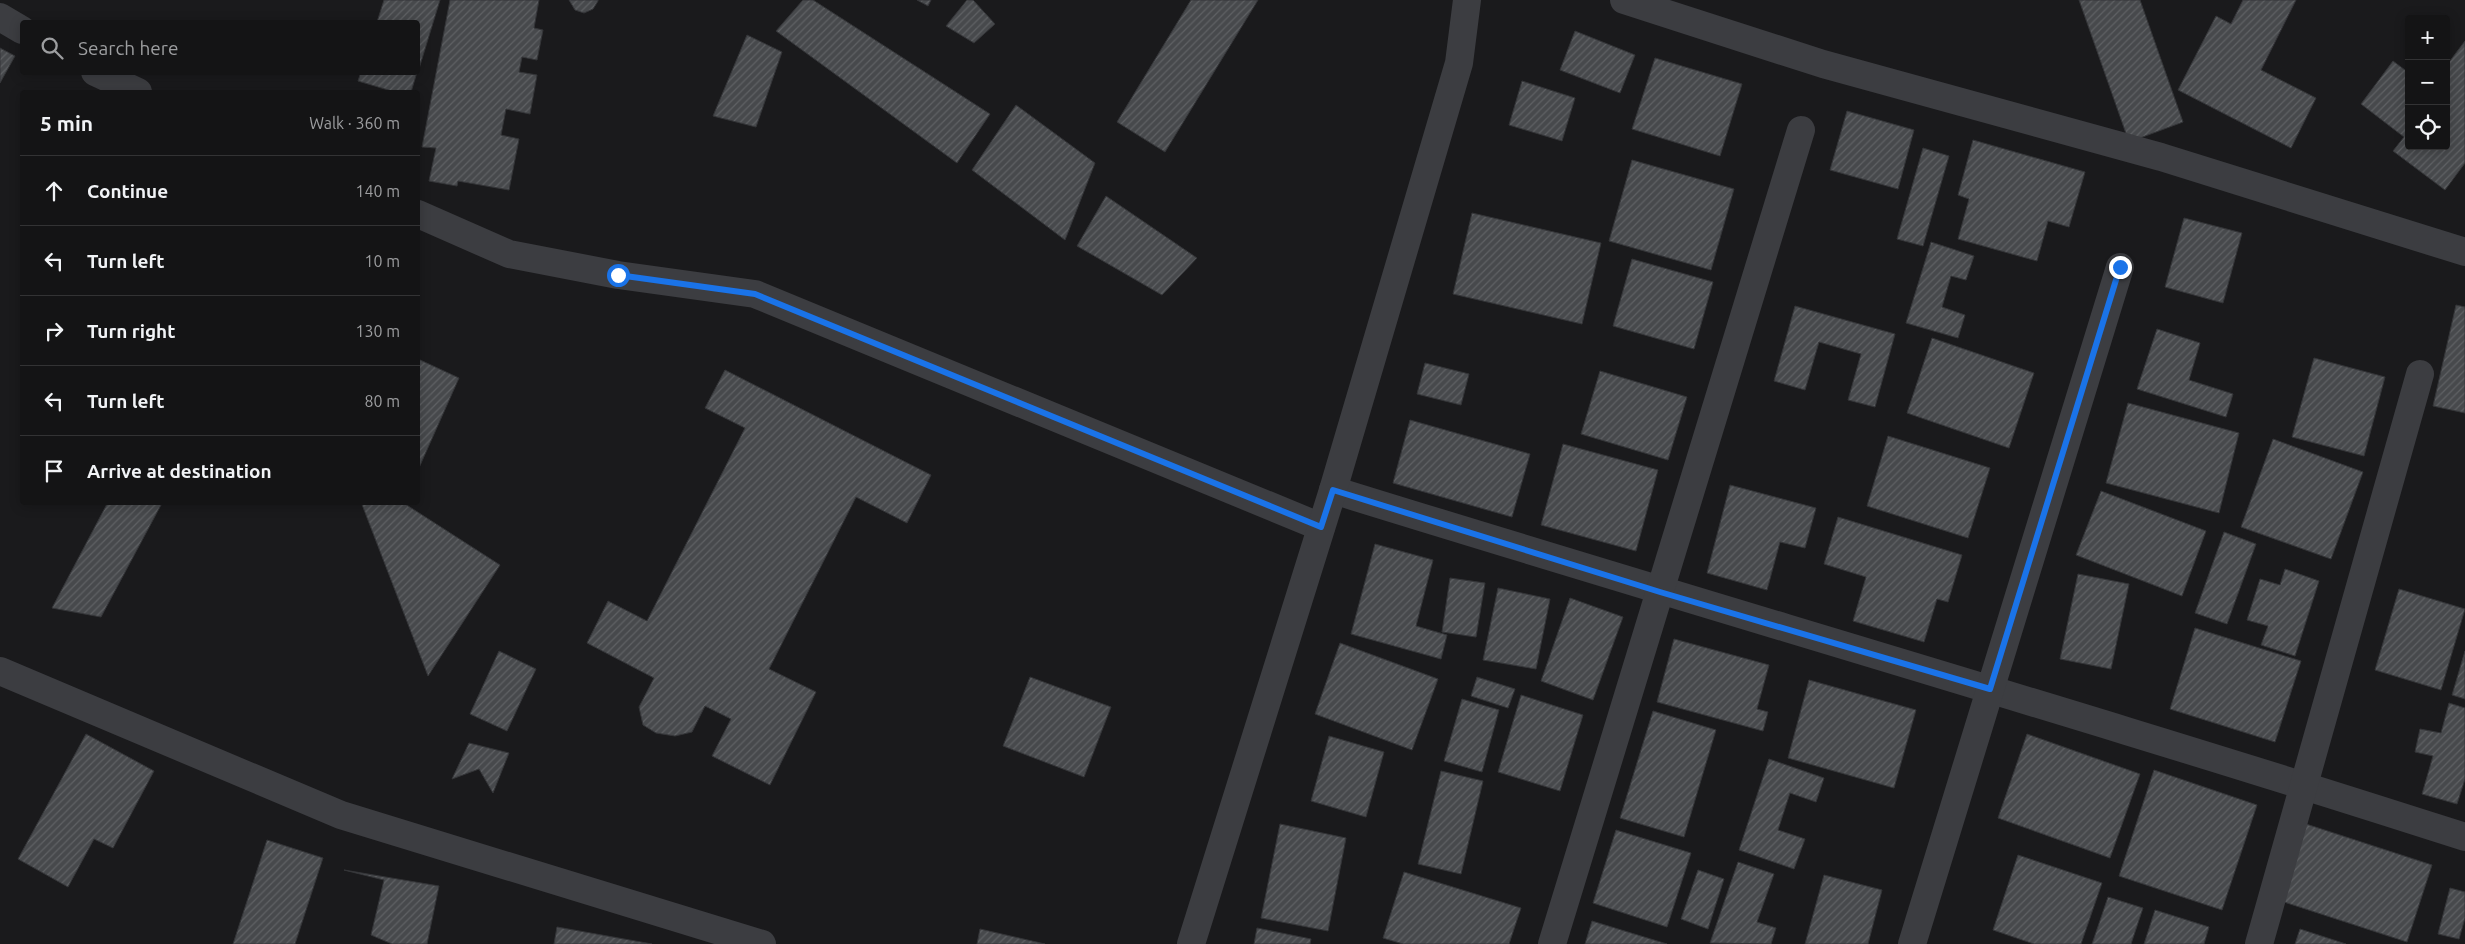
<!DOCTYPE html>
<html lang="en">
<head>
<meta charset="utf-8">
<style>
  :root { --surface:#141415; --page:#212122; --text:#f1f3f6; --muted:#9d9ea0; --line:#333334 }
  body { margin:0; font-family:Ubuntu,sans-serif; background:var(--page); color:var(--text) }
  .controls { position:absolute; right:15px; top:15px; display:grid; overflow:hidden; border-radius:5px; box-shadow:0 2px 12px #0003 }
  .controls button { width:45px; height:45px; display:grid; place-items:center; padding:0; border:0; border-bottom:1px solid var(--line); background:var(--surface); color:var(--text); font:25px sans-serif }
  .stop { position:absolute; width:15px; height:15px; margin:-11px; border:4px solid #1a73e8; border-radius:50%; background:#fff }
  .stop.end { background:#1a73e8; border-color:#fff; box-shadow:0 1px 5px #0008 }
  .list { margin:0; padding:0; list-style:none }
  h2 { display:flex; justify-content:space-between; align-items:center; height:65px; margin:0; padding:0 20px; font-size:21px }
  h2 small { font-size:16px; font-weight:400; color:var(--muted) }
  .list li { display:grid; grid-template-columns:32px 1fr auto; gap:15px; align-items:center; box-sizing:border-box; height:70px; padding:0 20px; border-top:1px solid var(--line) }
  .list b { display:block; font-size:19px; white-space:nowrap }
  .list em { font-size:16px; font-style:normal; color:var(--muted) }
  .icon { flex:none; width:28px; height:28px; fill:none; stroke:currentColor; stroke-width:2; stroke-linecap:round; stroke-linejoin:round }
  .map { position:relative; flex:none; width:2465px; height:944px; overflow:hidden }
  .search { position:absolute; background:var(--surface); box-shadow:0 2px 12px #0003; left:20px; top:20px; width:400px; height:55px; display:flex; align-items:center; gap:12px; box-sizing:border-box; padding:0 18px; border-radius:5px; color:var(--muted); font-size:19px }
  .panel { position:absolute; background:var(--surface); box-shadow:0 2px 12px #0003; left:20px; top:90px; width:400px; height:415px; border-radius:5px }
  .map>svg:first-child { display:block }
  .building { fill:url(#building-hatch); stroke:#343538 }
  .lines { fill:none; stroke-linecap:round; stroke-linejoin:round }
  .minor { stroke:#3c3d41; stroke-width:28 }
  .route { stroke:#1a73e8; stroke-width:6 }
</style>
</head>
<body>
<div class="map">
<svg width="2465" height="944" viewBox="0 0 2465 944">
  <defs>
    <pattern id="building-hatch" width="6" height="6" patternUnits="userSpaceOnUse" patternTransform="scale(1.25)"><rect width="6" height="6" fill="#47494c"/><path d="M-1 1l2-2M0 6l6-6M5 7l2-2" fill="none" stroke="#5f6164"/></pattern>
  </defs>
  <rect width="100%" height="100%" fill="#1a1a1c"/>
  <g class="building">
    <polygon points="384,0 440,0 418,72 418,22 377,22"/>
    <polygon points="450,0 539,0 534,28 543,30 537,60 522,57 519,72 537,75 530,114 506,109 501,135 519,139 509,190 458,181 457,186 429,181 436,148 422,147"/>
    <polygon points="569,0 598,0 598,1 593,9 584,13 575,10"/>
    <polygon points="803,0 813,0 990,114 957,163 776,31"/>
    <polygon points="917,0 931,0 928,6"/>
    <polygon points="967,0 973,0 995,24 974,43 946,26"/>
    <polygon points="1191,0 1258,0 1165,152 1117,122"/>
    <polygon points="2079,0 2140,0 2183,122 2129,142"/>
    <polygon points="2243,0 2296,0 2261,70 2316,98 2291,148 2178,90 2216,16 2231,24"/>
    <polygon points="1575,31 1635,55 1620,93 1560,70"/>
    <polygon points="747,35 782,52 756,127 713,116"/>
    <polygon points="2465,41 2465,163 2445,190 2393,151 2404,137 2361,104 2393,61 2409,73 2409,146 2446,146 2446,66"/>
    <polygon points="0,48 15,56 0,83"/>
    <polygon points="1655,58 1742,84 1720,156 1632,129"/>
    <polygon points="361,72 417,72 411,92 395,92 358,81"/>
    <polygon points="1522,81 1575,98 1562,141 1509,125"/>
    <polygon points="1016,105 1095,163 1065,240 972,170"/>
    <polygon points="1847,111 1914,130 1898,189 1830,170"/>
    <polygon points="1973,140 2085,172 2069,227 2048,221 2037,261 1958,239 1969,199 1958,195"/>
    <polygon points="1923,148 1949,156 1923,246 1897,239"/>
    <polygon points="1632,160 1734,189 1711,270 1609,241"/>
    <polygon points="1106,196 1197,258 1162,295 1077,246"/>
    <polygon points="1472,213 1601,243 1582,324 1453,294"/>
    <polygon points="2184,218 2242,233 2223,303 2165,287"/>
    <polygon points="1931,242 1974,256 1966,280 1951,276 1942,307 1965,315 1958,338 1906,323"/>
    <polygon points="1632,259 1713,282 1694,349 1613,326"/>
    <polygon points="2456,305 2465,307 2465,413 2433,406"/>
    <polygon points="1795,306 1895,334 1875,407 1848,400 1861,354 1819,342 1805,390 1774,381"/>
    <polygon points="2157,329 2200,343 2189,380 2233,394 2226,417 2137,389"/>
    <polygon points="1932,338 2034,373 2009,448 1907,413"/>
    <polygon points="2314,358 2385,377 2364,456 2292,437"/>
    <polygon points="418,359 459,378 418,470"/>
    <polygon points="1425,363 1469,374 1461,405 1417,394"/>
    <polygon points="725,370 931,475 907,523 856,497 769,669 816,692 770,785 712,756 731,719 705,706 692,732 675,736 656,733 643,725 639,707 654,678 587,643 608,601 647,621 745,428 705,408"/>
    <polygon points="1600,371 1687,397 1668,460 1581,434"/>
    <polygon points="2128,403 2239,433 2219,513 2106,483"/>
    <polygon points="1410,420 1530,454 1512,517 1393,483"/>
    <polygon points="1888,436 1990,468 1968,538 1867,506"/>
    <polygon points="2273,439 2363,472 2331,559 2241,527"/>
    <polygon points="1563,444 1658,470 1636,551 1541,525"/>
    <polygon points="1730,485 1816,508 1805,548 1780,542 1767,590 1707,573"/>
    <polygon points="2101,491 2206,531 2182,596 2076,555"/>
    <polygon points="108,502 156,502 161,505 101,617 52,608"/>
    <polygon points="361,502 402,502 500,565 428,676"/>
    <polygon points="1838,517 1962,555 1948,602 1937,599 1924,642 1853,621 1866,577 1824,564"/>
    <polygon points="2224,532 2256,544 2227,624 2195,613"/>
    <polygon points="1375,544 1433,560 1416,626 1447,635 1441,659 1351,634"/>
    <polygon points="2285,569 2319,581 2295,656 2261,645 2268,626 2247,620 2260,579 2280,585"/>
    <polygon points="2078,574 2129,584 2111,669 2060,659"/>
    <polygon points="1450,578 1485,583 1476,637 1442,632"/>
    <polygon points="1498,588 1550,599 1536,669 1483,660"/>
    <polygon points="2399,589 2465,609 2441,690 2375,670"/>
    <polygon points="1570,598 1623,617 1593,700 1541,681"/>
    <polygon points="2195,628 2301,661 2275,742 2170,709"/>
    <polygon points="1674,639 1769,665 1757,709 1768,712 1763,731 1657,702"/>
    <polygon points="1340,643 1438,679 1412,750 1315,714"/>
    <polygon points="499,651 536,669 507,731 470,714"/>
    <polygon points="2465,651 2465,699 2452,695"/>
    <polygon points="1030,677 1111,707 1084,777 1003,746"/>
    <polygon points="1477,677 1515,689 1508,708 1471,696"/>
    <polygon points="1809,680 1916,710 1894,788 1788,758"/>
    <polygon points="1521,695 1583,715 1560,791 1498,772"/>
    <polygon points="1462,699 1499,710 1482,772 1444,761"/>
    <polygon points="2449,703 2465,708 2465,779 2457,804 2422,794 2433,756 2415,752 2420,729 2441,733"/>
    <polygon points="1653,711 1716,730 1684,837 1620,818"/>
    <polygon points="86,734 154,771 113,848 94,839 68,887 18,859"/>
    <polygon points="2027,734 2140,774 2110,858 1998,818"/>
    <polygon points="1329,736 1384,752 1366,817 1311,801"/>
    <polygon points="469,743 509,753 493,793 479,769 452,779"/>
    <polygon points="1769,759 1824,778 1816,802 1790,793 1778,830 1805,839 1794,869 1739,850"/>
    <polygon points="2154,770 2257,805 2222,910 2119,876"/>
    <polygon points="1441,771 1483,781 1461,874 1418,864"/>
    <polygon points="1280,824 1346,838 1328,931 1261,918"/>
    <polygon points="2306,824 2432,865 2407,942 2281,901"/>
    <polygon points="1616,830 1691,853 1667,927 1593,903"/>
    <polygon points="267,840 323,858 295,944 233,944"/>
    <polygon points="2018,855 2102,883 2081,944 2034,944 1993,930"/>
    <polygon points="1738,862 1774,874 1757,922 1776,928 1771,944 1710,943"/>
    <polygon points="344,870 439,886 427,944 392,944 371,935 384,880"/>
    <polygon points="1698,870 1724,879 1708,929 1681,919"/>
    <polygon points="1404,872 1521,908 1509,944 1403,944 1383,938"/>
    <polygon points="1824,875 1882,890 1868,944 1805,944"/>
    <polygon points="2450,888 2465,892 2465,918 2459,939 2438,934"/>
    <polygon points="2108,897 2143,908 2131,944 2092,944"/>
    <polygon points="2155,910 2209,927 2204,944 2144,944"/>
    <polygon points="1592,921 1667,944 1585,944"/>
    <polygon points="557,927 652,944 554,944"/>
    <polygon points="1257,928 1311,939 1310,944 1254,944"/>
    <polygon points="980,929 1045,944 977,944"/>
    <polygon points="2300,929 2346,944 2295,944"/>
  </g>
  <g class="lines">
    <g class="minor">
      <polyline points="1624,0 1823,64 2161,157 2465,252"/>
      <polyline points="0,17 22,30"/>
      <polyline points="95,72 138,92"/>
      <polyline points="418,214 509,254 618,275 755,294 1321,527"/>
      <path d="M1333,490c377,117 756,226 1132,347"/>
      <polyline points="0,671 341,815 762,944"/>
      <polyline points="1191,944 1333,490 1459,63 1467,0"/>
      <polyline points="1552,944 1801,130"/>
      <polyline points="1912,944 2120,267"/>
      <polyline points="2259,944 2420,374"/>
    </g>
  </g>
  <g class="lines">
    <polyline class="route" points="618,275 755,294 1321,527 1333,490 1660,592 1990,689 2120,267"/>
  </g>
</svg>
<div class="controls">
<button>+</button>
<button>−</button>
<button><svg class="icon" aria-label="locate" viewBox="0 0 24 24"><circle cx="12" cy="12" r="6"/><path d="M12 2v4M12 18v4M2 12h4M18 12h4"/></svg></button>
</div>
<div class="stop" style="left:618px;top:275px"></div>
<div class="stop end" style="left:2120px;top:267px"></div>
<div class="search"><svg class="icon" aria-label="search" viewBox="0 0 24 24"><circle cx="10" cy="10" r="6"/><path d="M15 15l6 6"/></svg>Search here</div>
<section class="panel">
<h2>5 min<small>Walk · 360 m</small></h2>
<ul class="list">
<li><svg class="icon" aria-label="ahead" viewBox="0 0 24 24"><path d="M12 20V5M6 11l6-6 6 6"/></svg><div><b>Continue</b></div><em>140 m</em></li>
<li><svg class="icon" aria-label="left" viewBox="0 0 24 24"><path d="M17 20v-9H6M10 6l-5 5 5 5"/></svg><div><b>Turn left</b></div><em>10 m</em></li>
<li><svg class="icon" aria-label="right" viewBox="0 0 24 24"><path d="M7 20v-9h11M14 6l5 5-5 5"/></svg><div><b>Turn right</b></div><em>130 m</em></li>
<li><svg class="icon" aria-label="left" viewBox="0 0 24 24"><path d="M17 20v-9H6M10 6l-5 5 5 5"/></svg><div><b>Turn left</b></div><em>80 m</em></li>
<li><svg class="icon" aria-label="arrive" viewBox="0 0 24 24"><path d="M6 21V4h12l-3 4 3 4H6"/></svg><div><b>Arrive at destination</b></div></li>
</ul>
</section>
</div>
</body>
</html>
